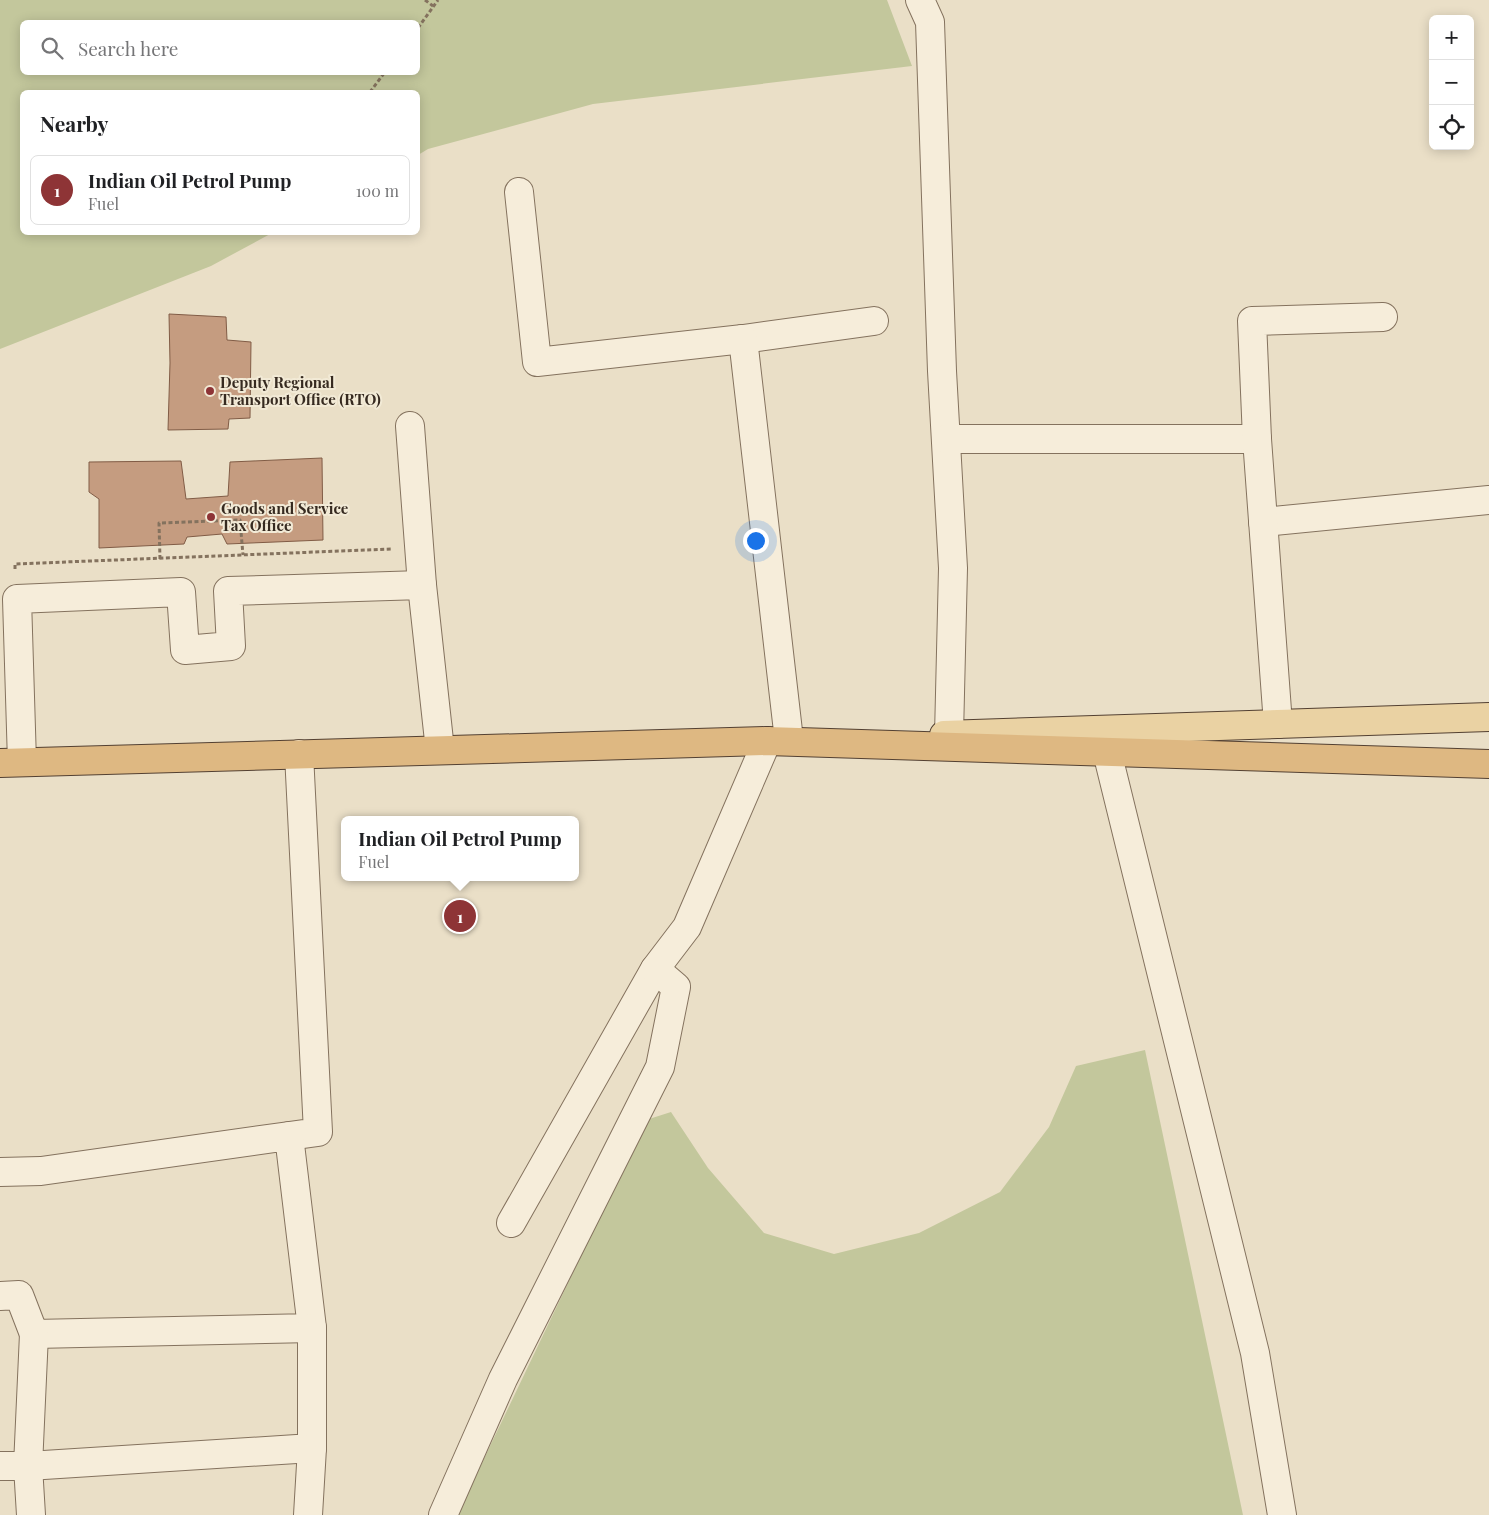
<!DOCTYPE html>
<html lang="en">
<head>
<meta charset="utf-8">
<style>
  :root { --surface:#fff; --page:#f2f2f2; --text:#202124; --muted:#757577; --line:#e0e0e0; --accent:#8e3436 }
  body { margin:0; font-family:"Playfair Display",serif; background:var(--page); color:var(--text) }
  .controls { position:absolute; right:15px; top:15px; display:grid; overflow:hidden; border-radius:8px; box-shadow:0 2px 12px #0003 }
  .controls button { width:45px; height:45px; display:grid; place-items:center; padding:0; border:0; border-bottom:1px solid var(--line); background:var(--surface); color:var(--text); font:25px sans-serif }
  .you { position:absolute; left:755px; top:540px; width:18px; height:18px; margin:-12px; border:4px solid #fff; border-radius:50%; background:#1a73e8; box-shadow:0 0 0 8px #1a73e833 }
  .badge { display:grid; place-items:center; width:32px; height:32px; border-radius:50%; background:var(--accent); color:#fff; font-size:16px; font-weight:700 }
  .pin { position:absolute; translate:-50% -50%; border:2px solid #fff; box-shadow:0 1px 5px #0006 }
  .popup { position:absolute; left:341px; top:816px; width:238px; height:65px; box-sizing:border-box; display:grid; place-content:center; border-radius:8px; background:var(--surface); filter:drop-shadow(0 1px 4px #0005); font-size:16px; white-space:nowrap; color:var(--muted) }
  .popup b { font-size:19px; color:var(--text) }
  .popup::after { content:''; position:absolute; left:50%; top:100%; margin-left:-10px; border:10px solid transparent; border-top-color:var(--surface) }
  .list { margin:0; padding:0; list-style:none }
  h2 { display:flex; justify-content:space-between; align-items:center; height:65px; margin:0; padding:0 20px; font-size:21px }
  h2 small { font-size:16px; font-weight:400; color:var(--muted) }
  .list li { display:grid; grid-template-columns:32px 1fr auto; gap:15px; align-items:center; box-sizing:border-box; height:70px; margin:0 10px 10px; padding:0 10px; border:1px solid var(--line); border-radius:8px }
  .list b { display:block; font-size:19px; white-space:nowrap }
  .list p { margin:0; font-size:16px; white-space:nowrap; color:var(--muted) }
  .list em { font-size:16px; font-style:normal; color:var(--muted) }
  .icon { flex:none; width:28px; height:28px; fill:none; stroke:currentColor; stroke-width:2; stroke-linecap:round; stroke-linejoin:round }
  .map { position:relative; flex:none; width:1489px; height:1515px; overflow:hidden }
  .search { position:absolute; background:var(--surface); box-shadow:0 2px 12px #0003; left:20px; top:20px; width:400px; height:55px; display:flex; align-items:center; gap:12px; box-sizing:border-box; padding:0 18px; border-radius:8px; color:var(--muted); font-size:19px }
  .panel { position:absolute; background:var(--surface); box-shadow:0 2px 12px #0003; left:20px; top:90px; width:400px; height:145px; border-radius:8px }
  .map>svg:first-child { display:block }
  .green { fill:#c3c79c; fill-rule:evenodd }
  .building { fill:#c59c80; stroke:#815c46 }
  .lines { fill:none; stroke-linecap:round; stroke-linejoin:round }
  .minor-casing { stroke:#84725e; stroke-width:30 }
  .primary-casing { stroke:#534032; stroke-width:30 }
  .trunk-casing { stroke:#534032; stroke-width:30 }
  .path { stroke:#84725e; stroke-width:3; stroke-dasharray:4 2.5; stroke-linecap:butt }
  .minor { stroke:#f6edda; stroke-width:28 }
  .primary { stroke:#ead2a3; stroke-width:28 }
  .trunk { stroke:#deb882; stroke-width:28 }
  .poi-dot { fill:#8e3436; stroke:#f2ead6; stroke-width:2 }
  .labels { text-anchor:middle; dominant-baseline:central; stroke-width:4; stroke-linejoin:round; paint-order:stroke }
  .poi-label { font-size:15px; font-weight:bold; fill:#362a20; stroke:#f2ead6; text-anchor:start }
</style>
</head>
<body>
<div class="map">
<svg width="1489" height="1515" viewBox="0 0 1489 1515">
  <rect width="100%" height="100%" fill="#eadfc7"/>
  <g class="green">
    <path d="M0,0h887l25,66 -319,38 -165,45 -10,6v-63h-396v140l250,1 -61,33 -211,83zM22,22h396v50h-396z"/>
    <polygon points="1145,1050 1243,1515 457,1515 646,1120 671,1112 708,1168 764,1233 834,1254 919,1233 1000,1192 1049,1127 1076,1066"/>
  </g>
  <g class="building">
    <polygon points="169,314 226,317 227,340 251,342 250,418 229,419 228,429 168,430 170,363"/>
    <polygon points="322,458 323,540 227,544 222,534 187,537 184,544 99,548 99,499 89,492 89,462 181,461 186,499 228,496 230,462"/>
  </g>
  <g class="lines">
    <g class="minor-casing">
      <g id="minor">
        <polyline points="920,0 930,22 942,371 953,568 949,735"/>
        <polyline points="519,192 537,362 743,339 874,321"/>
        <polyline points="743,339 789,740"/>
        <polyline points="410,426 422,585"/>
        <polyline points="946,439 1257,439"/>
        <polyline points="1263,522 1489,500"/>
        <polyline points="1278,724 1257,439 1252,321 1383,317"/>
        <polyline points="1107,752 1255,1353 1282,1515"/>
        <polyline points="22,762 17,599 181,592 185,650 231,646 228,591 422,585 440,750"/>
        <polyline points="289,1136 318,1132 299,754"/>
        <polyline points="0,1172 41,1171 289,1136 312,1328 34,1334 19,1295 0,1296"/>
        <polyline points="511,1223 655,969 687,927 767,741"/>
        <polyline points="0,1466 28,1466 312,1448 312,1328"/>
        <polyline points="31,1515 28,1466 34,1334"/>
        <polyline points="308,1515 312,1448"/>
        <polyline points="443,1515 503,1379 660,1067 676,987 655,969"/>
      </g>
    </g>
    <g class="primary-casing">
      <polyline id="primary" points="944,735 1489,717"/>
    </g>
    <g class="trunk-casing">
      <polyline id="trunk" points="0,763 767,741 1489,764"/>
    </g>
    <g class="path">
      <polyline points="425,0 433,6"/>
      <polyline points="418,28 438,0"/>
      <polyline points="370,92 385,72"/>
      <polyline points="160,559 159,523 240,520 243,555"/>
      <polyline points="15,569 15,564 391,549"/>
    </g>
    <use href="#minor" class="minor"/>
    <use href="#primary" class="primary"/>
    <use href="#trunk" class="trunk"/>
  </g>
  <g class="poi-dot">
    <circle cx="210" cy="391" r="5"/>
    <circle cx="211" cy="517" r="5"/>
  </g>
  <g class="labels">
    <g class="poi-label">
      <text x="220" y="382">Deputy Regional<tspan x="220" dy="17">Transport Office (RTO)</tspan></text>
      <text x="221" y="508">Goods and Service<tspan x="221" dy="17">Tax Office</tspan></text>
    </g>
  </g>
</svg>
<div class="controls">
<button>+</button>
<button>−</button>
<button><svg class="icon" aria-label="locate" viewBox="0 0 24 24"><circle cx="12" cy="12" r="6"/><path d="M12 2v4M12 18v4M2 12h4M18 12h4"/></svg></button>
</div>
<div class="you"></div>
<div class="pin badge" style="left:460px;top:916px">1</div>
<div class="popup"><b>Indian Oil Petrol Pump</b>Fuel</div>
<div class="search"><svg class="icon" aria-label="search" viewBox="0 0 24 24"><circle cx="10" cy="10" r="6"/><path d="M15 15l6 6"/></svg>Search here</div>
<section class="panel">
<h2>Nearby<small></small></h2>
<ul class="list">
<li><span class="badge">1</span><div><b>Indian Oil Petrol Pump</b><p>Fuel</p></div><em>100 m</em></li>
</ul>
</section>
</div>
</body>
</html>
